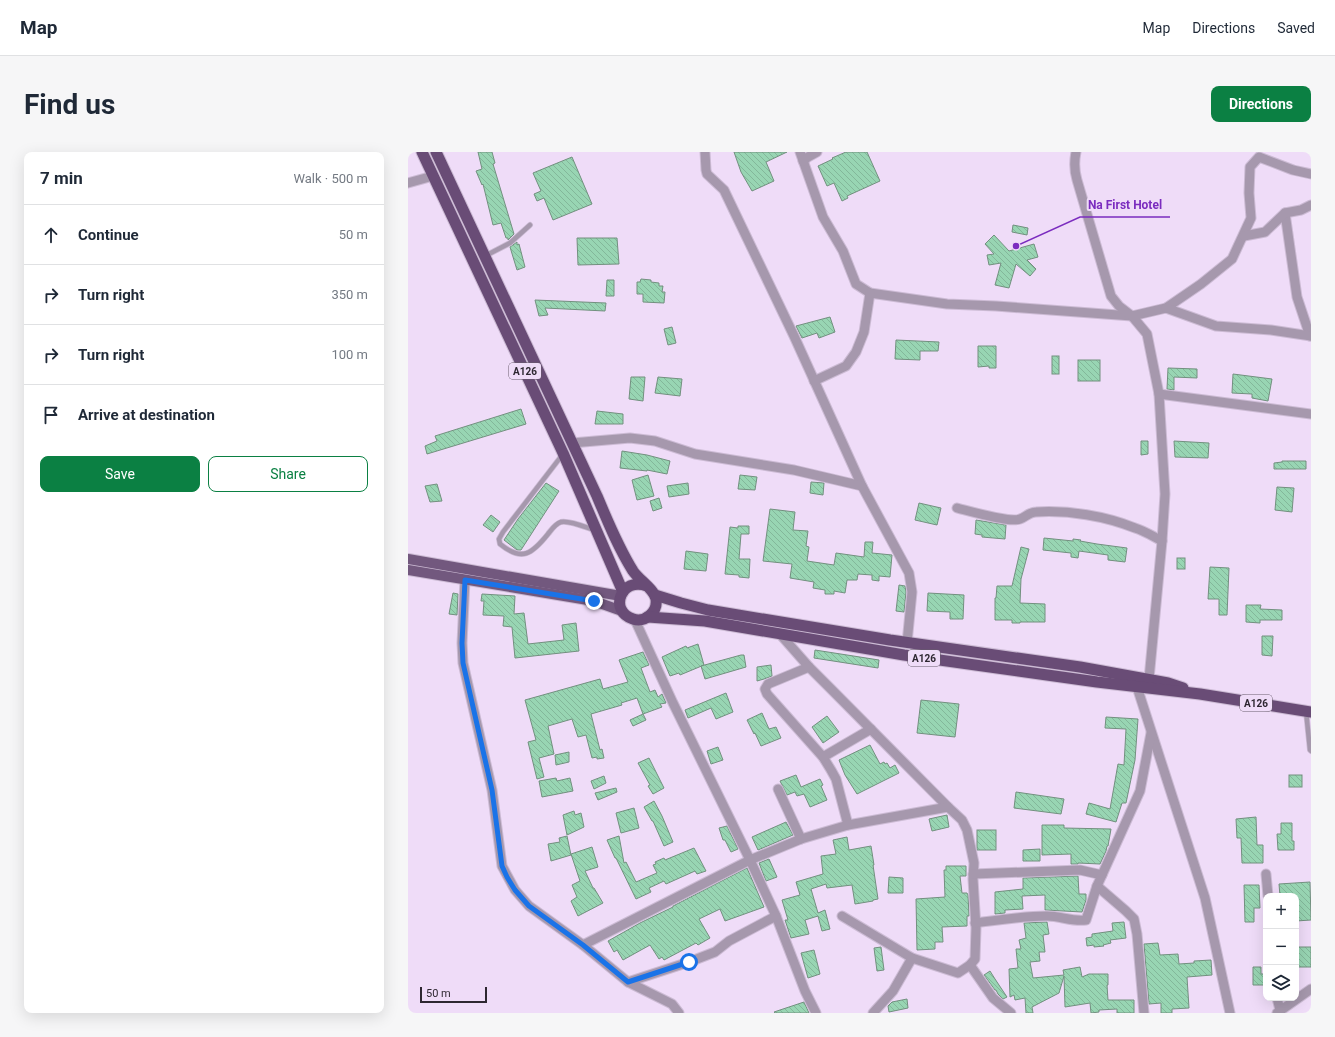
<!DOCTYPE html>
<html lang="en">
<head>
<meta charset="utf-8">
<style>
  :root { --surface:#fff; --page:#f6f6f7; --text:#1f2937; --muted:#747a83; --line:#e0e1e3; --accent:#0b8043 }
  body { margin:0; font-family:Roboto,sans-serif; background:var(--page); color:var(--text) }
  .controls { position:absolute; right:12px; bottom:12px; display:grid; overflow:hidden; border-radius:8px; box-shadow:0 4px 16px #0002 }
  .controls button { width:36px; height:36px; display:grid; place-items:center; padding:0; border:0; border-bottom:1px solid var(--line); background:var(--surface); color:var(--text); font:20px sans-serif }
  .scale { position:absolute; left:12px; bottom:10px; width:67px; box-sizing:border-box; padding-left:4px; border:2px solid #2e2731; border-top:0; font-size:11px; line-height:14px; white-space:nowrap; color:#2e2731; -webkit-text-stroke:3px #efdcf8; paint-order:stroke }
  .stop { position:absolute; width:12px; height:12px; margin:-9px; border:3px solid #1a73e8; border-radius:50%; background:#fff }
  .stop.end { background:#1a73e8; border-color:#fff; box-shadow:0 1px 4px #0008 }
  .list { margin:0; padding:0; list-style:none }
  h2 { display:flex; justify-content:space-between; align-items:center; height:52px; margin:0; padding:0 16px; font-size:17px }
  h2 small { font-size:13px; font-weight:400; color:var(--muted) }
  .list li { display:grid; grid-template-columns:26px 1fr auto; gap:12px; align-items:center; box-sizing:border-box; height:60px; padding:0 16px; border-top:1px solid var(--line) }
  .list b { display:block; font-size:15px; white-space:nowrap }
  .list em { font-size:13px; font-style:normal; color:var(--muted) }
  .actions { display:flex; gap:8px; padding:12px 16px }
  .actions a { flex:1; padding:9px 0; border:1px solid var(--accent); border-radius:8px; text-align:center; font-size:14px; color:var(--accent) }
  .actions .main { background:var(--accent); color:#fff }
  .icon { flex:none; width:22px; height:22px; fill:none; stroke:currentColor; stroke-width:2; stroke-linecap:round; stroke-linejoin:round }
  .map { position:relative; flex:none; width:903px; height:861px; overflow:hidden; border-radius:8px }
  header { display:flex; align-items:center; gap:24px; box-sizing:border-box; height:56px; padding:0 20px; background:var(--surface); border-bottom:1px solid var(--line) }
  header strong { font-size:19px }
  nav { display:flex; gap:22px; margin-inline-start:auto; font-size:14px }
  .intro { display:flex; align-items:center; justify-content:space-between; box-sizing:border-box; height:96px; padding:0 24px }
  h1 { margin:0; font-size:28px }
  .button { padding:10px 18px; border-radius:8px; background:var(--accent); color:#fff; font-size:14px; font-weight:700 }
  main { display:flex; gap:24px; padding:0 24px }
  aside { flex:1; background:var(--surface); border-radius:8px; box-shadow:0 4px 16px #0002 }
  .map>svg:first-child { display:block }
  .building { fill:url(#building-back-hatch); stroke:#72907f }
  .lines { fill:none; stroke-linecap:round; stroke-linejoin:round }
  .service-casing { stroke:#ccbbd4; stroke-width:6 }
  .minor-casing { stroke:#ccbbd4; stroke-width:11 }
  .primary-casing { stroke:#ccbbd4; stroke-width:12 }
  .trunk-casing { stroke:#ccbbd4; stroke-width:13 }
  .service { stroke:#a698ad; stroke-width:4.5 }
  .minor { stroke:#a698ad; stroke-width:9 }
  .primary { stroke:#72587e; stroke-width:10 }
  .trunk { stroke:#694c76; stroke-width:11 }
  .route { stroke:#1a73e8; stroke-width:5 }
  .labels { text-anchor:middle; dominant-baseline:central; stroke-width:4; stroke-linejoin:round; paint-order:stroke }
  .shield { fill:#efdcf8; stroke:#685d6d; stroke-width:1 }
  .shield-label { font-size:10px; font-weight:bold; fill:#2e2731 }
  .leader { fill:none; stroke:#7b2cbf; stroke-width:1.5 }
  .callout-dot { fill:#7b2cbf; stroke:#efdcf8; stroke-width:1.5 }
  .callout-label { font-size:12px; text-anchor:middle; font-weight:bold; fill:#7b2cbf; stroke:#efdcf8; stroke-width:4; stroke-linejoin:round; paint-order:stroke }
</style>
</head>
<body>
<header>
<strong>Map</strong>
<nav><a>Map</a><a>Directions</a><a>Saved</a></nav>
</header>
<div class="intro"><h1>Find us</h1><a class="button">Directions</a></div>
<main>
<aside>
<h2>7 min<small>Walk · 500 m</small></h2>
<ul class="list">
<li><svg class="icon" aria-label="ahead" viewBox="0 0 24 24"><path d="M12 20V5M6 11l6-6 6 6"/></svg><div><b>Continue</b></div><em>50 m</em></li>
<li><svg class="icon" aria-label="right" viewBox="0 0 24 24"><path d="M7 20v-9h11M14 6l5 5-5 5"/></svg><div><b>Turn right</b></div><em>350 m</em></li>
<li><svg class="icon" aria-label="right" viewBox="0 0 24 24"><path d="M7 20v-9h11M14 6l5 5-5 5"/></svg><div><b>Turn right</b></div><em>100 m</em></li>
<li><svg class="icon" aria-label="arrive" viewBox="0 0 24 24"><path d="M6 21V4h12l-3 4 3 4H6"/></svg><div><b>Arrive at destination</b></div></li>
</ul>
<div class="actions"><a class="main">Save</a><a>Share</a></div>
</aside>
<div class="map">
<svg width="903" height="861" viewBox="0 0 903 861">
  <defs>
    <pattern id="building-back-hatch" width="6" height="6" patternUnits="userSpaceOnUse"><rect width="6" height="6" fill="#98d5b3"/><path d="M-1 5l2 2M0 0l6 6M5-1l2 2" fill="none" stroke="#83b79a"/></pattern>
  </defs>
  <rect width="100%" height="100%" fill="#efdcf8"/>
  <g class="building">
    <polygon points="70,0 84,0 87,11 85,12 106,82 100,88 100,86 98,86 93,71 85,73 75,32 74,33 68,19 74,17"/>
    <polygon points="326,0 379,0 358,10 366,29 344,39 333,20"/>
    <polygon points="438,0 459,0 472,29 439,44 440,46 434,49 426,31 419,34 410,14 425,7 424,6"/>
    <polygon points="164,5 184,52 145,68 136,46 129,49 126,42 133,39 125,21"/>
    <polygon points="605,73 620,76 619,83 604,80"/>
    <polygon points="586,83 601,99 626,92 630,105 619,108 628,117 622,124 608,112 601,136 587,133 593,111 581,113 579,103 586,102 577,92"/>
    <polygon points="169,86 209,86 211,112 170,113"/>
    <polygon points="109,90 109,93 111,92 117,115 109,118 102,95"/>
    <polygon points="233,127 243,128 243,130 251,131 251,134 255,134 254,140 257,140 256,151 235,150 235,142 229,142 229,130 232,130"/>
    <polygon points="199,128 206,128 206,144 198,144"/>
    <polygon points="127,148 198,151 197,159 137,156 140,163 131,164"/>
    <polygon points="422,165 427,180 411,186 409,181 394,186 388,174"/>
    <polygon points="264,175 268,191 260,193 256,177"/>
    <polygon points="488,188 531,190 530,199 512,199 512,208 487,207"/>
    <polygon points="570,194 588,194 588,216 581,216 581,214 570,215"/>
    <rect x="644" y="204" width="7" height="18"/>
    <rect x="670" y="208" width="22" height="21"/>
    <polygon points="760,216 789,217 789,226 766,225 766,238 759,237"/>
    <polygon points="825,222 864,227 860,249 844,246 844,242 824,241"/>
    <polygon points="223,225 237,225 235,249 221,247"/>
    <polygon points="250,225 274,227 272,244 247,241"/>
    <polygon points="113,257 118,272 19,302 17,294 29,289 27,284"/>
    <polygon points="189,259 215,262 215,272 187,272"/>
    <polygon points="733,289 740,289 740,302 733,303"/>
    <polygon points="766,289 801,291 800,306 767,305"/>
    <polygon points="214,299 239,303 262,309 259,322 239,318 239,319 212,316"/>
    <polygon points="874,309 898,309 898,317 866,317 866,311 874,310"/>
    <polygon points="240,323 246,344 229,348 224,328"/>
    <polygon points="332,323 349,325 347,338 330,337"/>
    <polygon points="403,330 416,331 415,343 402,341"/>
    <polygon points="138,331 151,339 113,398 109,398 96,388 110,367"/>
    <polygon points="280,331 281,342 261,345 259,334"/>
    <polygon points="29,332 34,349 22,350 17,334"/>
    <polygon points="869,335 886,336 884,360 867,358"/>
    <polygon points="251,346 254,356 245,359 242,349"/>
    <polygon points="511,351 533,356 529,373 507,368"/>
    <polygon points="362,357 387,360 385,378 400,379 398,394 401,395 399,409 426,413 428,401 456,405 457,390 465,390 464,401 484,403 482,425 471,424 471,429 464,428 464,423 450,422 449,428 439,428 437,441 426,439 426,442 417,442 417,438 405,436 406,430 382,426 384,412 355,409"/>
    <polygon points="83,363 92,370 85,380 75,373"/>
    <polygon points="568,368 598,373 597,387 574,385 574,383 567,382"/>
    <polygon points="330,374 341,374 341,382 333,382 331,407 342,407 341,426 331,425 331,423 317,422 322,375 330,376"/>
    <polygon points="636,386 665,389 665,387 673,388 672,389 689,392 719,396 717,410 700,408 700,403 671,399 670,406 663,405 663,401 635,398"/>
    <polygon points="613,395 621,397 613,427 612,451 637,452 637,470 612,470 612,471 604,471 604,468 587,468 587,446 588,446 589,434 604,434"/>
    <polygon points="278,399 300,402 298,419 276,417"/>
    <rect x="769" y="406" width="8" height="11"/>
    <polygon points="802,415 821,416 819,463 811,463 811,447 800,447"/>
    <polygon points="491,433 497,434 498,440 496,460 488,459"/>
    <polygon points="45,441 50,442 49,463 41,462"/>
    <polygon points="520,441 556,443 555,467 542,467 542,460 519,459"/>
    <polygon points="74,442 107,444 106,462 116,461 120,492 156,488 154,473 168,471 171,499 107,506 104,475 95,474 96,464 75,463 76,449 73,449"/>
    <polygon points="838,453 853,453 852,457 874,458 874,468 852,468 852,471 838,470"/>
    <polygon points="854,484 865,484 864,504 854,503"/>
    <polygon points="290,492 296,513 272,523 271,521 262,524 254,505 278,494 279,496"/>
    <polygon points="407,498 471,508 470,516 406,506"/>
    <polygon points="235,500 241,513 233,516 242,540 247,538 250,545 254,542 258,551 252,552 254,555 235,562 229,546 213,551 214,553 183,562 192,598 194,597 196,606 189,607 189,605 184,606 178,583 170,585 164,567 140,574 146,602 131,606 136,625 129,627 120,590 128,588 117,548 192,527 195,537 220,530 211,508"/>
    <polygon points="333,503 336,503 338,515 297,527 293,514"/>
    <polygon points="363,513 364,524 356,527 349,529 349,515"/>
    <polygon points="318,541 325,560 308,567 303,556 280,566 277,558"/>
    <polygon points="513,548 551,552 547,585 509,581"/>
    <polygon points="354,561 361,577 368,575 373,586 353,594 347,581 346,582 339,568"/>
    <polygon points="235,562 238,568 225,574 222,568"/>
    <polygon points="419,564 431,580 415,591 404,575"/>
    <polygon points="698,565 730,567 727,608 718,651 714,651 708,670 678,662 681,651 702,657 710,612 716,613 718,577 697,576"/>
    <polygon points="462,593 472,612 476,610 477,612 479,611 482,616 487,613 491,621 449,642 437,623 431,608"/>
    <polygon points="310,595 315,608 303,612 299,599"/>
    <polygon points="161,600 161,610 148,613 147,603"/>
    <polygon points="241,606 256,636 245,642 240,634 242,633 230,611"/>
    <polygon points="388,623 393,635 412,627 415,633 413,634 419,648 402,655 396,642 389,644 387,640 379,643 372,629"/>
    <rect x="881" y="623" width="13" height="12"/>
    <polygon points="196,624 198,631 186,637 183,629"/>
    <polygon points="148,626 149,629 162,626 165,639 134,645 131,629"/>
    <polygon points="208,636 209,640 190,648 187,641"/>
    <polygon points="608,640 656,647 653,662 606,656"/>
    <polygon points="246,649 254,664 265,690 256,694 245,669 244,669 236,655"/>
    <polygon points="226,656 231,676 213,681 208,661"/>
    <polygon points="166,659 167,663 173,661 176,675 159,683 155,663"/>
    <polygon points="539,663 541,675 524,679 521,667"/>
    <polygon points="848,665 849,693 855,693 855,711 834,711 833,686 829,686 828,667"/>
    <polygon points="378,670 385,683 350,698 344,685"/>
    <polygon points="873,671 884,671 884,689 886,689 886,698 870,698 869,682 873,682"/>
    <polygon points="634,673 656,673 656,676 703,677 700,694 699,694 698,699 692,712 670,711 670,712 663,712 663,702 634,703"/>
    <polygon points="319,674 330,697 323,700 317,688 315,688 311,676"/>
    <rect x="569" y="678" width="19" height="20"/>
    <polygon points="159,684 163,703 143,709 140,692 152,690 151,686"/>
    <polygon points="211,684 216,711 218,710 228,730 249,721 245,713 248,712 247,710 256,706 257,708 286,696 298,719 289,722 287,719 258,732 256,729 241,736 243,740 228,747 208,706 207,706 199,688"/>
    <polygon points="439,685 441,698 463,694 466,713 465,713 470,747 465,748 465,749 447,752 444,733 419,736 418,732 403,737 410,761 417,758 422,777 414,779 410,764 397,768 401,782 383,786 377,768 380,768 374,748 392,743 388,730 415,722 413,704 428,702 425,688"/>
    <polygon points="184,695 190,715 177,719 185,736 186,736 195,751 170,764 163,749 169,745 164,733 172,729 163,702"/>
    <polygon points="632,697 632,709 615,709 615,698"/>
    <polygon points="361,707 369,725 358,729 351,711"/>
    <polygon points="538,714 558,714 558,724 552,724 554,741 559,741 560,743 561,764 559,764 559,774 534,775 535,790 527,790 527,797 509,798 508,747 537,745 536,718 538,718"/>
    <polygon points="339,716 356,755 317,769 312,757 291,767 302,786 290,793 288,791 256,808 254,805 251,807 242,793 215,808 209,798 206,800 200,789 232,771 265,755 265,754"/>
    <polygon points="670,724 671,742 678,742 678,748 674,760 637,758 637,743 614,744 615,757 597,758 597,761 587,762 587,740 615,737 615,726"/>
    <polygon points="481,725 495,726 495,741 480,741"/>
    <polygon points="902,730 903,768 888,769 888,744 872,744 871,732"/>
    <polygon points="836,733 851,733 852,756 846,756 846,770 837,770"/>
    <polygon points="639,770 641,782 635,783 637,800 631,800 632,809 622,810 625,826 656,823 655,818 672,815 674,825 681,822 700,822 700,833 699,833 700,848 726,848 726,861 709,861 709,857 691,858 691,860 683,861 682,851 657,855 656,824 651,841 624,855 625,861 618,861 617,846 607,848 606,843 602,845 601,817 610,816 608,797 613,797 611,788 618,786 616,771"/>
    <polygon points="716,770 718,786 702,788 703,791 695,793 696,794 686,795 686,793 679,794 678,786 684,785 684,782 705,779 704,771"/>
    <polygon points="750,791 752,803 770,802 771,812 786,811 786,809 803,808 804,823 779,825 781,856 764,857 764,861 753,861 753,851 741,852 736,792"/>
    <polygon points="473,795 476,818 469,819 466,796"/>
    <polygon points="889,795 903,795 903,815 888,815"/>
    <polygon points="406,798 412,822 400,826 393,801"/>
    <polygon points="845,815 853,815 853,822 856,822 856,833 845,833"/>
    <polygon points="582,819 587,827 599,845 595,847 590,842 588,838 587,838 576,823"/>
    <polygon points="499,847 500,856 481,860 480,854 484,850"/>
    <polygon points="396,850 401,861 367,861 366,860"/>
  </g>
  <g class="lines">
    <g class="service-casing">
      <g id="service">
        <polyline points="77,104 102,91 122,73"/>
        <path d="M155,302l-60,78 -4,7 1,5c22,18 32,10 48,-10 4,-5 7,-10 13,-12 8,-2 24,5 33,8"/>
        <polyline points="898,559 902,598 903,599"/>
      </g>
    </g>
    <g class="minor-casing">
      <g id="minor">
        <polyline points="297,0 298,18 299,22 316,38 386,184 454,334 501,421 504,440 499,491"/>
        <polyline points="392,0 415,65 435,99 448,132 462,141 539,152 588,154 724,164 758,156 793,132 824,107 843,66 841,41 842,15 851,5 885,18 903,22"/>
        <path d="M668,0c-2,10 -2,18 1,28l34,116 8,10 13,10 15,18 12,60 6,100 -3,47 -13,138"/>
        <polyline points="395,9 400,5 409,0"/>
        <polyline points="0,31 25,24"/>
        <polyline points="877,61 889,145 902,184"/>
        <polyline points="836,84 857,80 877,61 893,58 903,53"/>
        <polyline points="758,156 808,174 863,178 903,184"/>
        <polyline points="406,229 438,214 448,200 456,180 462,141"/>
        <polyline points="751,242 903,262"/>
        <polyline points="164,291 222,286 247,289 287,302 386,318 454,334"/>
        <path d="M549,356c12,3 53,15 63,11 6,-2 9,-7 16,-7 33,-2 69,4 99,16 10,3 19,9 27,13"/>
        <polyline points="57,428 54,491 55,511 84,638 94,714 107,738 121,754 175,793 220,830 264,852 271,861"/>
        <polyline points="227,468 265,551 342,708 368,764 397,839 408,861"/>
        <polyline points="372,482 401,515 423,537 540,655 554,668 559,678 566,711 565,727 568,776 567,807 562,813 550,821 504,806 434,764"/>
        <polyline points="401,515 360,532 357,537 359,542 415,605 423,618 428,627 440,673"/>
        <polyline points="729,535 797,746 822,861"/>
        <polyline points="415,605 463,577"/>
        <polyline points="370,637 393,687"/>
        <polyline points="565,722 672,718 694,723"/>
        <polyline points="858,722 860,744"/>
        <polyline points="689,734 718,759 726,767 729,782 736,861"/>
        <path d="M567,771c24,-3 48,-7 72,-7 14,0 25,6 39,4l11,-34 43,-95 11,-58"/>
        <polyline points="175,793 342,708 393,687 440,673 540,655"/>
        <polyline points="562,813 585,846 603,861"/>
        <polyline points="220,830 281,810 307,800 321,789 368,764"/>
        <polyline points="869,846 872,858"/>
        <polyline points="465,861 485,839 504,806"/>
        <polyline points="869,861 903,837"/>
      </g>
    </g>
    <g class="primary-casing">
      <g id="primary">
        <polyline points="0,407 213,444"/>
        <polyline points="0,418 186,449 214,459"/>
      </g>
    </g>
    <g class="trunk-casing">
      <g id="trunk">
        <polyline points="14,0 155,301 215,440"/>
        <path d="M28,0l161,344c11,26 21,51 36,75 6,9 21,18 23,28 2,13 -11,24 -23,20 -25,-8 -12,-43 14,-33"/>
        <polyline points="247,443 273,451 300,458 482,488 672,515 760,531 775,536"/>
        <polyline points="240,465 297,469 496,503 689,530 792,542 903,560"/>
      </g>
    </g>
    <use href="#service" class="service"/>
    <use href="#minor" class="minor"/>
    <use href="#primary" class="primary"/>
    <use href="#trunk" class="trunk"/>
  </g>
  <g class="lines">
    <polyline class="route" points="186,449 57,428 54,491 55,511 84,638 94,714 99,725 107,738 121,754 175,793 220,830 281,810"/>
  </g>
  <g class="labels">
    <g class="shield">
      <rect x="101" y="211" width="32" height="16" rx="3"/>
      <rect x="500" y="498" width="32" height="16" rx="3"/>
      <rect x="832" y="543" width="32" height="16" rx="3"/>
    </g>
    <g class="shield-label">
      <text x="117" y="219">A126</text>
      <text x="516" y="506">A126</text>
      <text x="848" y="551">A126</text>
    </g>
  </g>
  <path class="leader" d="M608 94L672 65H762"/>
  <circle class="callout-dot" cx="608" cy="94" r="4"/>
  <g class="callout-label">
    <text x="717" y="57">Na First Hotel</text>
  </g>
</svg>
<div class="controls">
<button>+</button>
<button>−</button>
<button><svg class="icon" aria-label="layers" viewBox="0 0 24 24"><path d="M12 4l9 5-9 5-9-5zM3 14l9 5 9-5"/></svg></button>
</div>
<div class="scale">50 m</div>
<div class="stop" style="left:281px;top:810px"></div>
<div class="stop end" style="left:186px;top:449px"></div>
</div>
</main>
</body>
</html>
